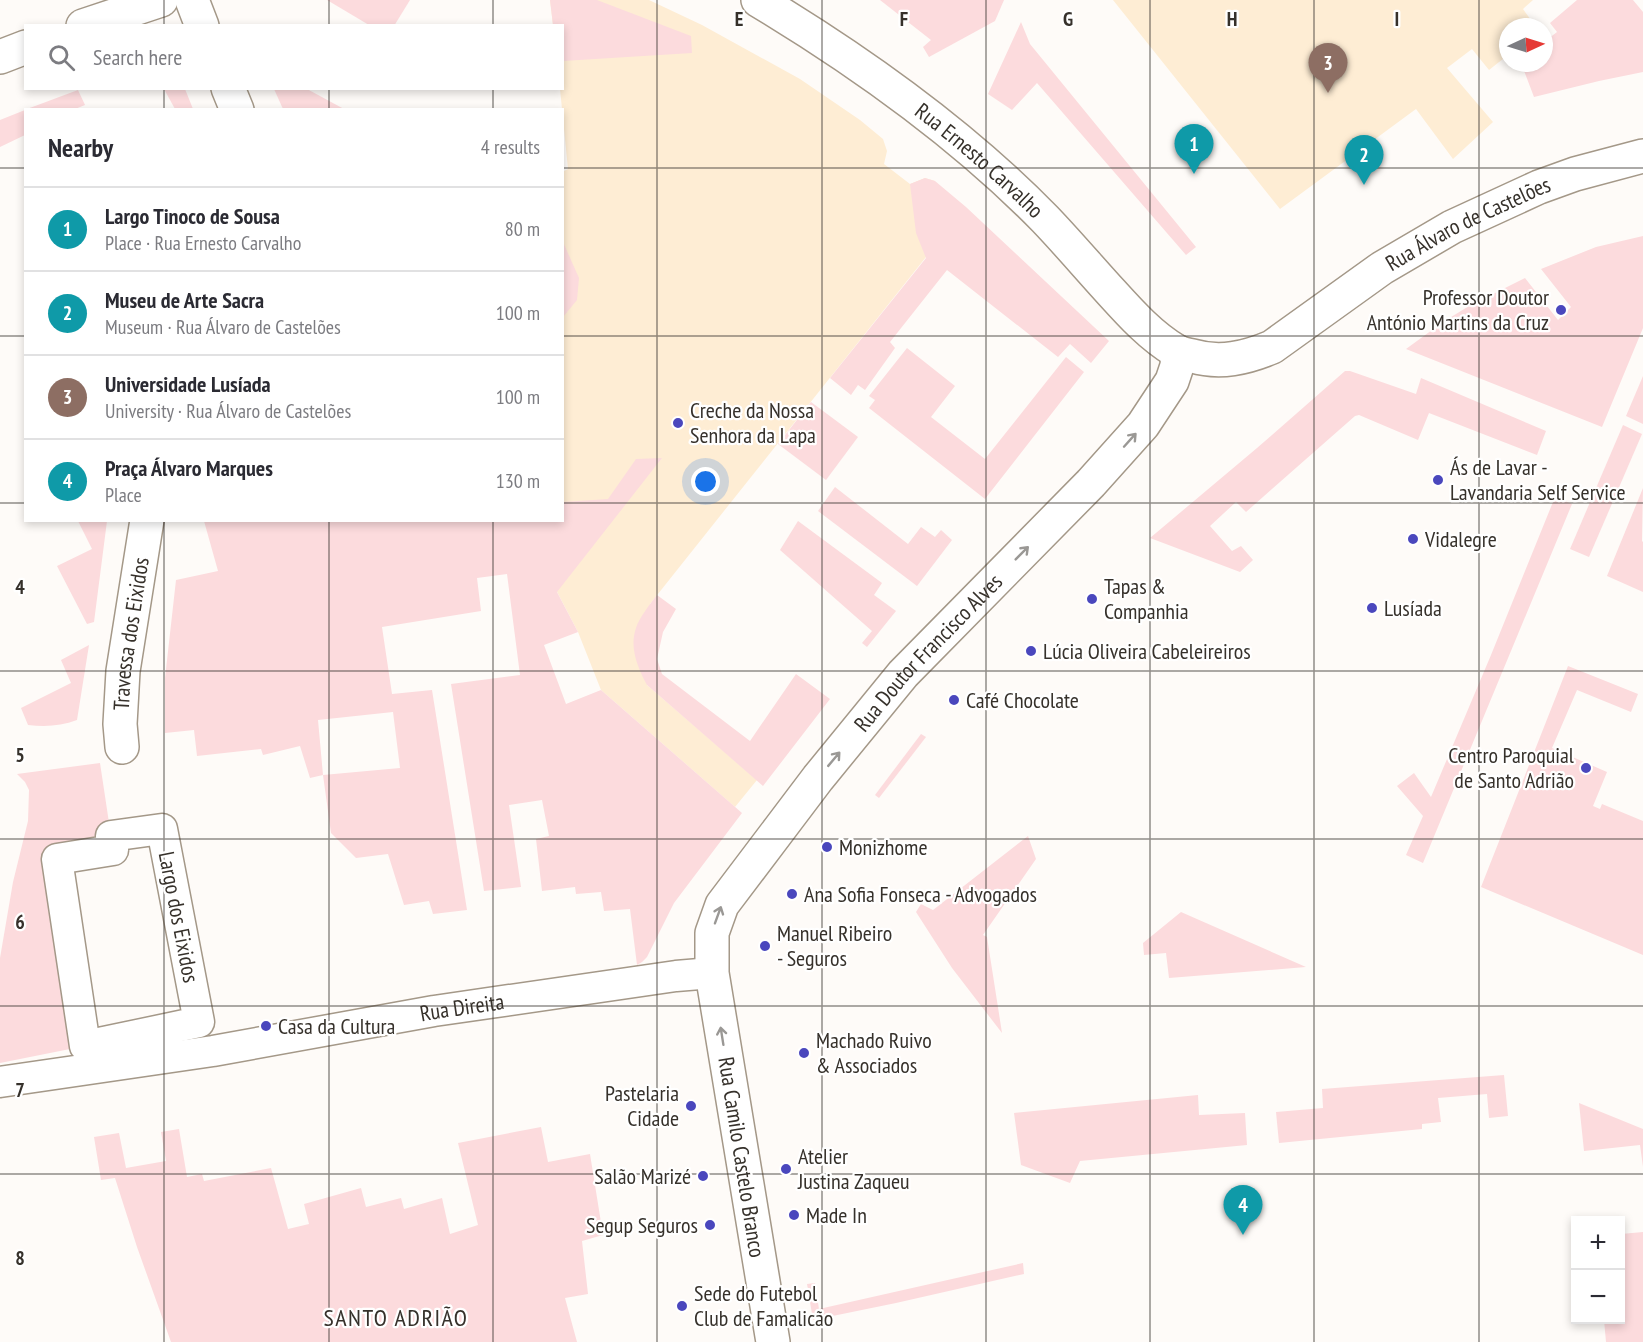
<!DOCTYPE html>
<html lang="en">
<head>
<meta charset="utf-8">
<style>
  :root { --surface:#fff; --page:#f7f7f7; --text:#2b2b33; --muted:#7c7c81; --line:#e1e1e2; --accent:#7c3aed }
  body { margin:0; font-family:"PT Sans Narrow",sans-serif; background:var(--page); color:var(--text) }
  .controls { position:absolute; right:18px; bottom:18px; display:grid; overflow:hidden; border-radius:0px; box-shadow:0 3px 9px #0003 }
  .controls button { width:54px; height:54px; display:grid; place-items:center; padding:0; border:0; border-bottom:2px solid var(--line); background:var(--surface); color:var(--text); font:30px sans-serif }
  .compass { position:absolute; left:1499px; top:18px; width:54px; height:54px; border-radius:50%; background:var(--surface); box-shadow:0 3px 9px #0003; rotate:86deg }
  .you { position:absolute; left:706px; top:482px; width:21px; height:21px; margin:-15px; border:4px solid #fff; border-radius:50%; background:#1a73e8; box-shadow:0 0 0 9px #1a73e833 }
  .badge { display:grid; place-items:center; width:39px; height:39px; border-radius:50%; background:var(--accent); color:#fff; font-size:20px; font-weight:700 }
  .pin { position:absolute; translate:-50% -50px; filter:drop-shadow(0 2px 3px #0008) }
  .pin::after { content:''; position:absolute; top:32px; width:21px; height:18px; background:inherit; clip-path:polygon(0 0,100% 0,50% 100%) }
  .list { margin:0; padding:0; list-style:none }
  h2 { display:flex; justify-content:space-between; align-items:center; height:78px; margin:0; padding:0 24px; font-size:26px }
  h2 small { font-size:20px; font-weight:400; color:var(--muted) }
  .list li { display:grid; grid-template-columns:39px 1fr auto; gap:18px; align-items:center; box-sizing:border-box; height:84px; padding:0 24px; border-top:2px solid var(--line) }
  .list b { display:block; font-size:22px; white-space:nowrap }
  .list p { margin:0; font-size:20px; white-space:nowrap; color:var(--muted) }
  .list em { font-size:20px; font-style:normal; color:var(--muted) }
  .icon { flex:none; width:33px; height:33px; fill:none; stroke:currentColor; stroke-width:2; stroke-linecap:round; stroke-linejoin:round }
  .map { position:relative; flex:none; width:1643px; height:1342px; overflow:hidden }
  .search { position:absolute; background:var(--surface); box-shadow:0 3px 9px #0003; left:24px; top:24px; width:540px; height:66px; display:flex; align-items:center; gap:15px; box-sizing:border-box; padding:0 21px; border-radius:0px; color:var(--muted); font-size:22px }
  .panel { position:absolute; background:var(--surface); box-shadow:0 3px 9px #0003; left:24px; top:108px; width:540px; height:414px; border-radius:0px }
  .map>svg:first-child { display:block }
  .built { fill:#feedd4 }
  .green { fill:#fcdbdd; fill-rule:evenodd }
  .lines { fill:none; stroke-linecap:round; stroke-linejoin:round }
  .pedestrian-casing { stroke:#a49888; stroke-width:33 }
  .minor-casing { stroke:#a49888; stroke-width:36 }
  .tertiary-casing { stroke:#a49888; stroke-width:36 }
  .pedestrian { stroke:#fff; stroke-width:30 }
  .minor { stroke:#fff; stroke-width:33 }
  .tertiary { stroke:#fff; stroke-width:33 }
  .oneway { stroke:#9a9895 }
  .grid { fill:none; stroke:#36312b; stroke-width:1.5; stroke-opacity:0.55 }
  .poi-dot { fill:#4a47bd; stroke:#fff; stroke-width:2 }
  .labels { text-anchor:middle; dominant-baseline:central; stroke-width:4.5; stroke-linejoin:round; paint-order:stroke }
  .street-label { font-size:22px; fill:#36312b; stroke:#fff }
  .poi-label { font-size:22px; fill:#36312b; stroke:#fff; text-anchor:start }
  .neighbourhood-label { font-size:24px; letter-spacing:1.5px; fill:#36312b; stroke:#fff }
  .grid-label { font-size:20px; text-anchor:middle; font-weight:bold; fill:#36312b; stroke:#fff; stroke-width:4.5; stroke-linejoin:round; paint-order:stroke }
</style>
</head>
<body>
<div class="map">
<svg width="1643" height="1342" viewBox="0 0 1643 1342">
  <rect width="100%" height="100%" fill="#fefbf8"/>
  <g class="built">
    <polygon points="550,0 649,0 702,25 800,79 860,120 883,139 887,151 884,164 910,184 925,178 935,181 926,257 650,604 647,685 757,780 735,807 601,690 578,632 520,521 562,520 562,172 568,169 560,89 562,88 562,26 553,25"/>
    <polygon points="1113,0 1533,0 1523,9 1536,27 1508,27 1508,55 1489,70 1472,49 1447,68 1493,122 1453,159 1416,109 1280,209"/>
  </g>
  <g class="green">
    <polygon points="327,0 410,0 394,26 369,25"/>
    <polygon points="550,0 597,0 691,36 692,53 563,61 562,26 553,25"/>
    <polygon points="880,0 1004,0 995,21 929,57 923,47 931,40"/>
    <polygon points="1577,0 1633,0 1643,12 1643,72 1599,81 1534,97 1521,63 1544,63 1544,42 1557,32 1550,23"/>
    <polygon points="1021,22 1030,44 1196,247 1186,255 1037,83 1012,110 988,94"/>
    <polygon points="164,89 185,89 193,109 175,109"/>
    <polygon points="274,89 307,89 344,109 283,109"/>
    <polygon points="78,90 85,105 75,109 27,109"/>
    <polygon points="25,110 25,135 0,147 0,120"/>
    <polygon points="925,178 935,181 966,207 1109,341 1091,363 1070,344 1058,357 947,270 890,342 895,348 865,390 858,385 851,395 830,378 926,258 916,233 910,184"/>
    <polygon points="1643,236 1643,328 1602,427 1406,349 1443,322 1469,306 1525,278 1558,320 1571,307 1541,269 1596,247"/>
    <polygon points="563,242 579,278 577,300 563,317"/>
    <polygon points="907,348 955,386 931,417 985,459 1066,357 1084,372 985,499 869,408 875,400 869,396"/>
    <polygon points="1345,371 1350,371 1416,394 1421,378 1546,431 1537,455 1429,413 1418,440 1359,415 1355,416 1246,512 1236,502 1210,526 1232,551 1241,546 1253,560 1240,572 1150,538 1257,448"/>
    <polygon points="1643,376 1643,424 1626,416"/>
    <polygon points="811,402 858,437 826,480 778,444"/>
    <polygon points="1623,425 1642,434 1589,557 1570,549"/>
    <path d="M662,458l-105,134 21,40 -34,13 22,59 35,-14 141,123 -68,90 -27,54 -5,5 -5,3 -7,-56 -26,2 -3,-19 -25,2 -1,-7 -33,4 -6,-52 13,-3 -7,-36 -33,5 12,82 -37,4 -33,-207 69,-9 -13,-101 -30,4 4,33 -99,16 10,67 40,-4 35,220 -34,4 -4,-13 -25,4 -16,-51 -32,4 -25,-25 -8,-58 -13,3 -10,-32 -37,9 -2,-6 -64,7 -3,-26 -29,3v-55l11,-98 42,-9 -14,-50 358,-1 1,-24v6l45,-3 28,-40zM393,712l7,56 -77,7 -5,-55z"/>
    <polygon points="835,487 908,544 921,527 935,537 941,530 952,540 917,586 818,511"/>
    <polygon points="1643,488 1642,541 1643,542 1643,592 1607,576"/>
    <polygon points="1555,497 1572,504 1423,863 1406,855 1423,816 1397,786 1414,773 1431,797 1491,655"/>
    <polygon points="78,521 107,521 94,622 87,624 57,566 92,549"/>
    <polygon points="798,521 882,583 874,595 896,611 867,647 862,643 872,631 780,550"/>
    <path d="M657,595l19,14 -13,23 -6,27 5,15 88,67 46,-67 34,25 -67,87 -116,-101c-9,-17 -18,-37 -11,-57 3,-10 14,-24 21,-33z"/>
    <path d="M89,645l-12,75c-16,6 -31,7 -49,5l-7,-17 50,-25 -10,-23z"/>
    <polygon points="1568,666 1638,694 1631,712 1577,690 1552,748 1607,772 1593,806 1600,809 1602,804 1643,821 1643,955 1481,887"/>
    <polygon points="921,734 926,737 879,798 875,795"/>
    <polygon points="100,763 111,836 57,859 85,1046 0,1063 0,958 13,882 28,821 29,790 25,782 17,774"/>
    <polygon points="1028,836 1036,859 983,935 987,937 1002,1033 952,968 916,912 921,904 933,910"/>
    <polygon points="1181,912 1306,967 1169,978 1166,953 1144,955 1143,943"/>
    <polygon points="1504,1075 1508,1116 1489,1118 1487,1094 1438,1098 1441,1122 1422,1124 1422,1129 1279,1143 1276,1112 1323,1108 1322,1089"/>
    <polygon points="1198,1095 1199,1115 1245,1113 1247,1145 1080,1161 1070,1183 1021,1165 1014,1113"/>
    <polygon points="1579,1103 1643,1129 1643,1167 1640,1145 1584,1151"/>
    <polygon points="541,1127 548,1162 590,1154 603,1235 582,1241 588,1294 565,1298 577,1342 171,1342 137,1247 115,1178 101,1180 94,1137 119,1133 126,1168 166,1161 161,1132 179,1129 187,1177 202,1174 204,1181 271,1168 288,1229 309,1224 304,1204 361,1188 366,1207 401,1198 404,1209 442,1198 450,1234 478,1225 458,1143"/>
    <polygon points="1643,1232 1643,1342 1606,1342 1604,1320 1620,1320 1621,1234"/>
    <polygon points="1023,1263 1024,1274 896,1303 813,1320 807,1284 815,1283 819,1309"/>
  </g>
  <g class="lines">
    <g class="pedestrian-casing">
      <g id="pedestrian">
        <polygon points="162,829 199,1022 85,1046 57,859 113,850 111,836"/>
        <path id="s1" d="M0,1082l213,-31 221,-40 242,-35 36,-3"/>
      </g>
    </g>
    <g class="minor-casing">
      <g id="minor">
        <polyline points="192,0 202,26"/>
        <polyline points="228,88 237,110"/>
        <path id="s2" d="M122,747l-2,-23 3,-53 24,-151"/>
        <path id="s3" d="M773,1342l-61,-369v-40l10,-28 59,-78 37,-49 85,-104 188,-191 52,-58 29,-44 5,-15 1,-14"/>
      </g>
    </g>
    <g class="tertiary-casing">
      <g id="tertiary">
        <path id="s4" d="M758,0c103,62 203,133 287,219 23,24 45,50 67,74 19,21 39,43 64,58 5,3 11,4 17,5 27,8 53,2 79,-9l110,-79 70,-41 87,-40 36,-13 68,-18"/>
        <polyline points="83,26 161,0"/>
        <polyline points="0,57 26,47"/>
      </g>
    </g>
    <use href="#pedestrian" class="pedestrian"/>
    <use href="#minor" class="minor"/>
    <use href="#tertiary" class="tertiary"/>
  </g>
  <defs><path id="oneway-shaft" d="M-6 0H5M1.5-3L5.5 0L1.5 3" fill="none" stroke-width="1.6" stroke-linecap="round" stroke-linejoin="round" transform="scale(1.5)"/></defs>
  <g class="oneway">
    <use href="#oneway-shaft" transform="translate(1130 440) rotate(-48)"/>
    <use href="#oneway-shaft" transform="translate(1022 553) rotate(-45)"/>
    <use href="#oneway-shaft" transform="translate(834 759) rotate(-50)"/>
    <use href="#oneway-shaft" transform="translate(718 915) rotate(-70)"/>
    <use href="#oneway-shaft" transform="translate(722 1036) rotate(-99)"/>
  </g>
  <path class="grid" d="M164,0v26M329,0v26M493,0v26M657,0v1342M822,0v1342M986,0v1342M1150,0v1342M1314,0v1342M1479,0v1342M164,88v22M329,88v22M493,88v22M0,168h26M562,168h1081M0,336h26M562,336h1081M0,503h26M562,503h1081M164,520v822M329,520v822M493,520v822M0,671h1643M0,839h1643M0,1006h1643M0,1174h1643"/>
  <g class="poi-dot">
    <circle cx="1561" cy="310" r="6"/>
    <circle cx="678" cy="423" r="6"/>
    <circle cx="1438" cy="480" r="6"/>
    <circle cx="1413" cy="539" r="6"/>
    <circle cx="1092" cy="599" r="6"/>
    <circle cx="1372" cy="608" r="6"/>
    <circle cx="1031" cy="651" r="6"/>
    <circle cx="954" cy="700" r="6"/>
    <circle cx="1586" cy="768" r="6"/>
    <circle cx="827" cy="847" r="6"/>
    <circle cx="792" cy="894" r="6"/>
    <circle cx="765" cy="946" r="6"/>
    <circle cx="266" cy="1026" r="6"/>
    <circle cx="804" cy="1053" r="6"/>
    <circle cx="691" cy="1106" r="6"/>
    <circle cx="786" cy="1169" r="6"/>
    <circle cx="703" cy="1176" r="6"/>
    <circle cx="794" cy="1215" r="6"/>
    <circle cx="710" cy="1225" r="6"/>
    <circle cx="682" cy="1306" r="6"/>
  </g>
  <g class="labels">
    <g class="street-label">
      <text stroke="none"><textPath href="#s4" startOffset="274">Rua Ernesto Carvalho</textPath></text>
      <text stroke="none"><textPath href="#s4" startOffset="880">Rua Álvaro de Castelões</textPath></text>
      <text stroke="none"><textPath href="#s2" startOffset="114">Travessa dos Eixidos</textPath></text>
      <text stroke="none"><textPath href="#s3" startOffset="770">Rua Doutor Francisco Alves</textPath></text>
      <text transform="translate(179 917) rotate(79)">Largo dos Eixidos</text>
      <text stroke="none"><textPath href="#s1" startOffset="468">Rua Direita</textPath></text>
      <text transform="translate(742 1157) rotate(81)">Rua Camilo Castelo Branco</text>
    </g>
    <g class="poi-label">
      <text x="1549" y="297" text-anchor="end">Professor Doutor<tspan x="1549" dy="25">António Martins da Cruz</tspan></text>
      <text x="690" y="410">Creche da Nossa<tspan x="690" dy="25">Senhora da Lapa</tspan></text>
      <text x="1450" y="467">Ás de Lavar -<tspan x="1450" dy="25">Lavandaria Self Service</tspan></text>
      <text x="1425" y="539">Vidalegre</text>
      <text x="1104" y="586">Tapas &amp;<tspan x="1104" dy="25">Companhia</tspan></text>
      <text x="1384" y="608">Lusíada</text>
      <text x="1043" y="651">Lúcia Oliveira Cabeleireiros</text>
      <text x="966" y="700">Café Chocolate</text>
      <text x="1574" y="755" text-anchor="end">Centro Paroquial<tspan x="1574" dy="25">de Santo Adrião</tspan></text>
      <text x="839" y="847">Monizhome</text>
      <text x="804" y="894">Ana Sofia Fonseca - Advogados</text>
      <text x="777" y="933">Manuel Ribeiro<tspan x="777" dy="25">- Seguros</tspan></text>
      <text x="278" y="1026">Casa da Cultura</text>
      <text x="816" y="1040">Machado Ruivo<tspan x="816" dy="25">&amp; Associados</tspan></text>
      <text x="679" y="1093" text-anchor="end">Pastelaria<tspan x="679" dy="25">Cidade</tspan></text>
      <text x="798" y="1156">Atelier<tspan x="798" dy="25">Justina Zaqueu</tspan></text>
      <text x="691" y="1176" text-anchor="end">Salão Marizé</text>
      <text x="806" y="1215">Made In</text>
      <text x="698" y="1225" text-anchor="end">Segup Seguros</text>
      <text x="694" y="1293">Sede do Futebol<tspan x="694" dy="25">Club de Famalicão</tspan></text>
    </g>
    <g class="neighbourhood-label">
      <text x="396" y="1317">SANTO ADRIÃO</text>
    </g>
  </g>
  <g class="grid-label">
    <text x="739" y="26">E</text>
    <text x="904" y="26">F</text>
    <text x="1068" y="26">G</text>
    <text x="1232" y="26">H</text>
    <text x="1397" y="26">I</text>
    <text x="20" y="594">4</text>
    <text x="20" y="762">5</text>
    <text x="20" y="929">6</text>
    <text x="20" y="1097">7</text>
    <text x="20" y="1265">8</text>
  </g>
</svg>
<div class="controls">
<button>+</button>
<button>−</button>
</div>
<svg class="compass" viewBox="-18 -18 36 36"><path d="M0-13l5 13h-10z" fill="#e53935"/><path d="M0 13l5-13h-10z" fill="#7c7c81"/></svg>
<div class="you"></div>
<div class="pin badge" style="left:1194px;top:174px;background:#0f9aa8">1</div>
<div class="pin badge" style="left:1364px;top:185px;background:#0f9aa8">2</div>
<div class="pin badge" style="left:1328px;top:93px;background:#8d6e63">3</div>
<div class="pin badge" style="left:1243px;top:1235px;background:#0f9aa8">4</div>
<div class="search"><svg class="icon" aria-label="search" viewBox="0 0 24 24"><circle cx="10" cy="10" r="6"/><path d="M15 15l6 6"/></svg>Search here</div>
<section class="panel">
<h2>Nearby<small>4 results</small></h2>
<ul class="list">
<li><span class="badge" style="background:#0f9aa8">1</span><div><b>Largo Tinoco de Sousa</b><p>Place · Rua Ernesto Carvalho</p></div><em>80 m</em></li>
<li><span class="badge" style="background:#0f9aa8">2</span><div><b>Museu de Arte Sacra</b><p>Museum · Rua Álvaro de Castelões</p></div><em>100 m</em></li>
<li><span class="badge" style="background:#8d6e63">3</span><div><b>Universidade Lusíada</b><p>University · Rua Álvaro de Castelões</p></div><em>100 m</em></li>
<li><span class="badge" style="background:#0f9aa8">4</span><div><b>Praça Álvaro Marques</b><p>Place</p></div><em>130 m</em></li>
</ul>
</section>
</div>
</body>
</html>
